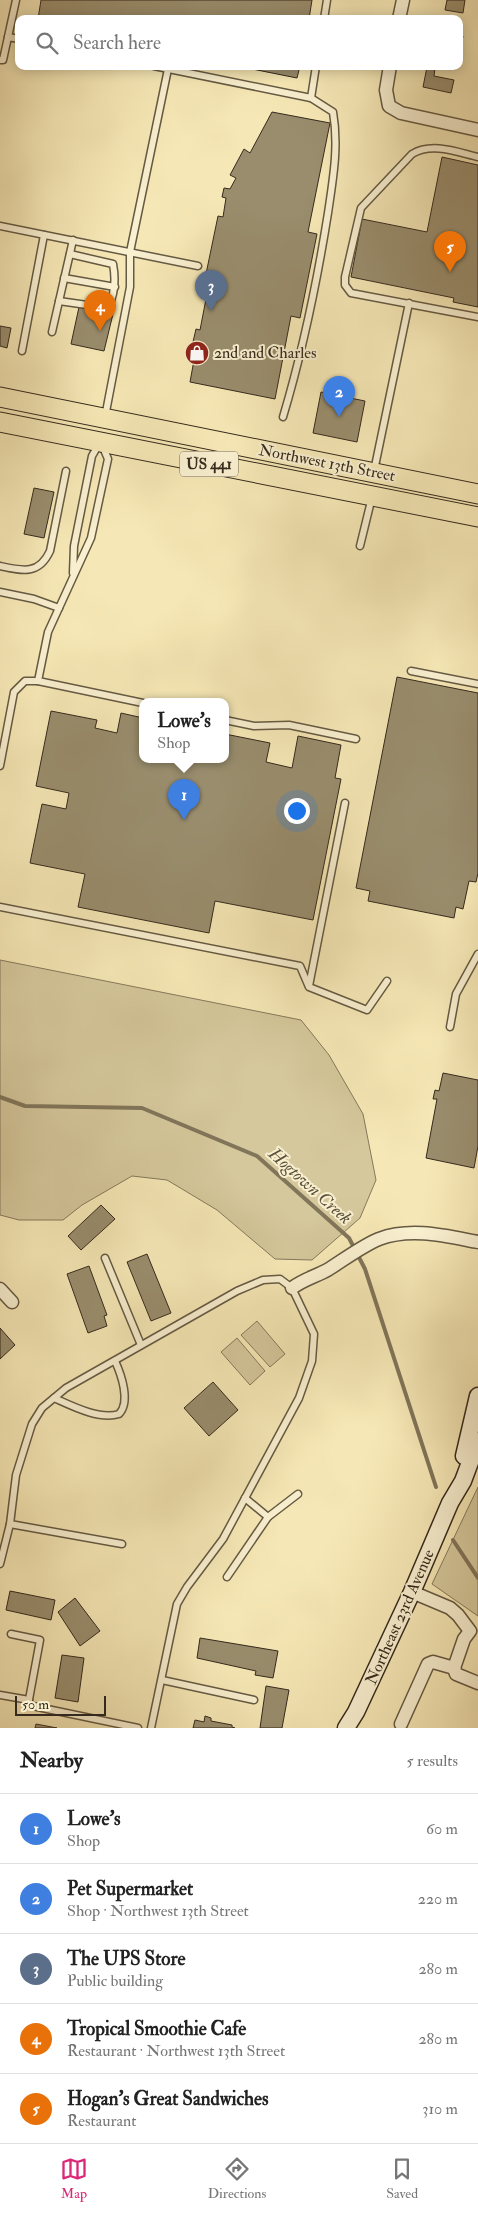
<!DOCTYPE html>
<html lang="en">
<head>
<meta charset="utf-8">
<style>
  :root { --surface:#fff; --page:#f2f2f2; --text:#222; --muted:#767676; --line:#e0e0e0; --accent:#db2777 }
  body { margin:0; font-family:"IM FELL Double Pica",serif; background:var(--page); color:var(--text) }
  .scale { position:absolute; left:15px; bottom:12px; width:91px; box-sizing:border-box; padding-left:5px; border:2px solid #352a1d; border-top:0; font-size:14px; line-height:18px; white-space:nowrap; color:#352a1d; -webkit-text-stroke:4px #f9f0d0; paint-order:stroke }
  .you { position:absolute; left:296px; top:810px; width:18px; height:18px; margin:-12px; border:4px solid #fff; border-radius:50%; background:#1a73e8; box-shadow:0 0 0 8px #1a73e833 }
  .badge { display:grid; place-items:center; width:32px; height:32px; border-radius:50%; background:var(--accent); color:#fff; font-size:16px; font-weight:700 }
  .pin { position:absolute; translate:-50% -41px; filter:drop-shadow(0 1px 2px #0008) }
  .pin::after { content:''; position:absolute; top:26px; width:18px; height:15px; background:inherit; clip-path:polygon(0 0,100% 0,50% 100%) }
  .popup { position:absolute; left:139px; top:698px; width:90px; height:65px; box-sizing:border-box; display:grid; place-content:center; border-radius:10px; background:var(--surface); filter:drop-shadow(0 1px 4px #0005); font-size:16px; white-space:nowrap; color:var(--muted) }
  .popup b { font-size:19px; color:var(--text) }
  .popup::after { content:''; position:absolute; left:50%; top:100%; margin-left:-10px; border:10px solid transparent; border-top-color:var(--surface) }
  .list { margin:0; padding:0; list-style:none }
  h2 { display:flex; justify-content:space-between; align-items:center; height:65px; margin:0; padding:0 20px; font-size:21px }
  h2 small { font-size:16px; font-weight:400; color:var(--muted) }
  .list li { display:grid; grid-template-columns:32px 1fr auto; gap:15px; align-items:center; box-sizing:border-box; height:70px; padding:0 20px; border-top:1px solid var(--line) }
  .list b { display:block; font-size:19px; white-space:nowrap }
  .list p { margin:0; font-size:16px; white-space:nowrap; color:var(--muted) }
  .list em { font-size:16px; font-style:normal; color:var(--muted) }
  .icon { flex:none; width:28px; height:28px; fill:none; stroke:currentColor; stroke-width:2; stroke-linecap:round; stroke-linejoin:round }
  .map { position:relative; flex:none; width:478px; height:1728px; overflow:hidden }
  .search { position:absolute; background:var(--surface); box-shadow:0 2px 12px #0003; left:15px; right:15px; top:15px; height:55px; display:flex; align-items:center; gap:12px; box-sizing:border-box; padding:0 18px; border-radius:10px; color:var(--muted); font-size:19px }
  .sheet { height:415px; background:var(--surface) }
  nav { display:flex; justify-content:space-around; align-items:center; box-sizing:border-box; height:70px; border-top:1px solid var(--line); background:var(--surface); font-size:14px; color:var(--muted) }
  nav a { display:grid; justify-items:center; gap:2px }
  nav .on { color:var(--accent) }
  .map>svg:first-child { display:block }
  .green { fill:#d5c89c; stroke:#85795c }
  .lines { fill:none; stroke-linecap:round; stroke-linejoin:round }
  .stream { stroke:#81755a; stroke-width:4 }
  .building { fill:#998d6d; stroke:#352a1d }
  .lane-casing { stroke:#655a43; stroke-width:9 }
  .street-casing { stroke:#655a43; stroke-width:15 }
  .secondary-casing { stroke:#352a1d; stroke-width:19 }
  .primary-casing { stroke:#352a1d; stroke-width:21 }
  .lane { stroke:#f9f0d0; stroke-width:6 }
  .street { stroke:#f9f0d0; stroke-width:12 }
  .secondary { stroke:#f9f0d0; stroke-width:16 }
  .primary { stroke:#f6e8b6; stroke-width:19 }
  .labels { text-anchor:middle; dominant-baseline:central; stroke-width:4; stroke-linejoin:round; paint-order:stroke }
  .shield { fill:#f9f0d0; stroke:#706553; stroke-width:1 }
  .shield-label { font-size:15px; font-weight:bold; fill:#352a1d }
  .poi-label { font-size:16px; fill:#352a1d; stroke:#f9f0d0; text-anchor:start }
  .street-label { font-size:16px; fill:#352a1d; stroke:#f9f0d0 }
  .water-label { font-size:18px; font-style:italic; fill:#5b503b; stroke:#f9f0d0 }
</style>
</head>
<body>
<div class="map">
<svg width="478" height="1728" viewBox="0 0 478 1728">
  <rect width="100%" height="100%" fill="#f6e8b6"/>
  <filter id="stains"><feTurbulence type="fractalNoise" baseFrequency=".004" numOctaves="4"/><feColorMatrix values="0 0 0 0 .2 0 0 0 0 .09 0 0 0 0 .02 0 0 0 .5 -.17"/></filter>
  <radialGradient id="worn" r=".72"><stop offset=".6" stop-color="#630" stop-opacity="0"/><stop offset="1" stop-color="#630" stop-opacity=".3"/></radialGradient>
  <g class="green">
    <polygon points="0,960 301,1020 329,1055 363,1114 376,1180 360,1218 312,1260 275,1259 217,1210 167,1180 132,1176 82,1205 63,1220 19,1220 0,1215"/>
    <polygon points="257,1321 285,1354 270,1367 241,1335"/>
    <polygon points="237,1338 265,1371 250,1385 221,1352"/>
    <polygon points="478,1487 478,1616 432,1584"/>
  </g>
  <g class="lines">
    <g class="stream">
      <polyline points="0,1097 25,1106 142,1108 257,1156 349,1238 365,1269 436,1487"/>
      <polyline points="453,1540 478,1578"/>
    </g>
  </g>
  <g class="building">
    <polygon points="41,0 312,0 309,19 38,19"/>
    <polygon points="447,0 465,0 463,13 445,10"/>
    <polygon points="459,35 463,36 459,56"/>
    <polygon points="237,66 300,66 297,78"/>
    <polygon points="427,67 435,68 434,76 454,80 451,93 423,87"/>
    <polygon points="272,112 330,123 308,232 317,234 300,318 291,316 275,399 190,382 194,360 189,359 196,329 200,330 206,299 201,298 218,216 223,217 226,198 222,197 224,188 230,189 236,178 230,175 244,149 250,153"/>
    <polygon points="442,157 478,165 478,307 453,302 454,298 351,277 362,219 427,232"/>
    <polygon points="79,307 113,314 104,351 71,344"/>
    <polygon points="0,326 11,328 7,348 0,346"/>
    <polygon points="321,392 365,401 357,442 313,433"/>
    <polygon points="34,488 54,492 44,538 24,534"/>
    <polygon points="397,677 478,693 478,873 476,882 469,881 463,909 456,907 454,918 368,901 370,891 356,888"/>
    <polygon points="51,711 97,720 95,728 117,733 121,713 143,718 143,759 225,759 225,734 270,743 266,762 292,768 298,736 341,745 335,778 341,779 313,920 215,901 209,933 78,907 85,874 30,863 42,804 66,809 69,793 36,786"/>
    <polygon points="443,1073 478,1080 478,1146 474,1168 426,1158 437,1099 433,1099 435,1090 439,1091"/>
    <polygon points="101,1205 115,1219 81,1250 68,1236"/>
    <polygon points="147,1254 171,1313 151,1321 127,1262"/>
    <polygon points="89,1266 107,1315 104,1316 107,1326 88,1333 67,1274"/>
    <polygon points="0,1328 15,1345 0,1359"/>
    <polygon points="213,1382 238,1410 209,1436 184,1408"/>
    <polygon points="10,1591 55,1600 51,1620 6,1610"/>
    <polygon points="75,1598 100,1631 80,1646 58,1612"/>
    <polygon points="200,1638 278,1651 273,1678 255,1675 256,1671 197,1658"/>
    <polygon points="62,1655 84,1658 78,1702 55,1698"/>
    <polygon points="266,1686 289,1690 282,1728 260,1728"/>
    <polygon points="205,1716 211,1718 211,1721 232,1725 232,1727 235,1728 193,1728 195,1720 204,1722"/>
    <polygon points="36,1724 57,1728 35,1728"/>
  </g>
  <g class="lines">
    <g class="lane-casing">
      <g id="lane">
        <polyline points="324,19 327,0"/>
        <polyline points="8,37 16,0"/>
        <polyline points="0,60 3,60 8,37 19,39"/>
        <path d="M154,66l157,32 22,14c6,34 0,67 -5,101 -11,69 -25,137 -45,204"/>
        <polyline points="311,98 316,66"/>
        <path d="M478,157c-21,-5 -46,-15 -66,-3l-51,54 -16,69v8l6,8 127,24"/>
        <polyline points="0,226 198,266"/>
        <polyline points="64,278 115,287"/>
        <path d="M59,301l49,7c7,-14 8,-28 5,-44l-43,-10"/>
        <polyline points="52,332 73,240"/>
        <polyline points="22,351 44,235"/>
        <polyline points="105,417 130,287 130,252 168,69"/>
        <polyline points="102,445 108,459 91,538 48,632 38,681 143,703"/>
        <polyline points="374,471 409,303"/>
        <polyline points="360,546 372,497"/>
        <path d="M0,566c23,5 39,9 50,-15l16,-80"/>
        <polyline points="73,573 74,546 92,456 99,444"/>
        <polyline points="0,592 34,599 59,608"/>
        <polyline points="411,671 478,684"/>
        <polyline points="225,720 254,726 289,725 356,739"/>
        <polyline points="0,766 14,692 25,681 38,681"/>
        <polyline points="0,907 300,966 309,987 367,1010 387,981"/>
        <polyline points="309,986 345,803"/>
        <polyline points="450,1027 456,994 478,954"/>
        <polyline points="105,1258 141,1345"/>
        <path d="M54,1398c18,8 45,22 65,16 12,-12 2,-40 -4,-53"/>
        <polyline points="268,1517 298,1494"/>
        <polyline points="10,1524 122,1544"/>
        <polyline points="0,1564 10,1524 16,1475 32,1424 42,1408 66,1388 237,1291 263,1280 280,1279 292,1288 314,1334 312,1361 299,1398 223,1539 187,1587 177,1604 151,1728"/>
        <polyline points="227,1577 268,1517 245,1498"/>
        <polyline points="11,1634 40,1640 28,1705 138,1728"/>
        <polyline points="162,1680 254,1700"/>
        <polyline points="0,1695 29,1700"/>
      </g>
    </g>
    <g class="street-casing">
      <g id="street">
        <polyline points="399,19 403,0"/>
        <polyline points="390,66 386,90 389,106 401,113 478,130"/>
        <path d="M292,1288c12,-9 25,-12 37,-19 16,-10 33,-23 50,-30 32,-12 67,-3 99,3"/>
        <polyline points="0,1289 12,1302"/>
        <polyline points="454,1668 456,1674 478,1683"/>
        <polyline points="401,1724 428,1664 433,1662 454,1668 464,1639 470,1631 458,1615 450,1608 412,1592"/>
      </g>
    </g>
    <g class="secondary-casing">
      <g id="secondary">
        <polyline points="464,1456 478,1396"/>
        <polyline points="346,1728 356,1712 412,1592 450,1503 463,1481 478,1441"/>
      </g>
    </g>
    <g class="primary-casing">
      <g id="primary">
        <polyline points="0,397 478,494"/>
        <polyline points="0,422 478,517"/>
      </g>
    </g>
    <use href="#lane" class="lane"/>
    <use href="#street" class="street"/>
    <use href="#secondary" class="secondary"/>
    <use href="#primary" class="primary"/>
  </g>
  <defs>
    <g id="shop-disc" transform="scale(1.25)"><circle r="9.5" fill="#8f2418" stroke="#f9f0d0"/><path d="M-5-2.5h2.3a2.7 3.5 0 0 1 5.4 0H5L5.5 6h-11ZM-1.5-2.5h3a1.5 2.3 0 0 0-3 0Z" fill="#fff"/></g>
  </defs>
  <g fill-rule="evenodd">
    <use href="#shop-disc" x="197" y="353"/>
  </g>
  <g class="labels">
    <rect class="shield" x="180" y="451.5" width="58" height="25" rx="4"/>
    <g class="shield-label">
      <text x="209" y="464">US 441</text>
    </g>
    <g class="poi-label">
      <text x="214" y="353">2nd and Charles</text>
    </g>
    <g class="street-label">
      <text transform="translate(327 463) rotate(11)">Northwest 13th Street</text>
      <text transform="translate(400 1617) rotate(-66)">Northeast 23rd Avenue</text>
    </g>
    <g class="water-label">
      <text transform="translate(310 1186) rotate(42)">Hogtown Creek</text>
    </g>
  </g>
  <rect width="100%" height="100%" filter="url(#stains)"/>
  <rect width="100%" height="100%" fill="url(#worn)"/>
</svg>
<div class="scale">50 m</div>
<div class="you"></div>
<div class="pin badge" style="left:184px;top:820px;background:#3f7fe0">1</div>
<div class="popup"><b>Lowe's</b>Shop</div>
<div class="pin badge" style="left:339px;top:417px;background:#3f7fe0">2</div>
<div class="pin badge" style="left:211px;top:311px;background:#5c6f8a">3</div>
<div class="pin badge" style="left:100px;top:331px;background:#e8710a">4</div>
<div class="pin badge" style="left:450px;top:272px;background:#e8710a">5</div>
<div class="search"><svg class="icon" aria-label="search" viewBox="0 0 24 24"><circle cx="10" cy="10" r="6"/><path d="M15 15l6 6"/></svg>Search here</div>
</div>
<section class="sheet">
<h2>Nearby<small>5 results</small></h2>
<ul class="list">
<li><span class="badge" style="background:#3f7fe0">1</span><div><b>Lowe's</b><p>Shop</p></div><em>60 m</em></li>
<li><span class="badge" style="background:#3f7fe0">2</span><div><b>Pet Supermarket</b><p>Shop · Northwest 13th Street</p></div><em>220 m</em></li>
<li><span class="badge" style="background:#5c6f8a">3</span><div><b>The UPS Store</b><p>Public building</p></div><em>280 m</em></li>
<li><span class="badge" style="background:#e8710a">4</span><div><b>Tropical Smoothie Cafe</b><p>Restaurant · Northwest 13th Street</p></div><em>280 m</em></li>
<li><span class="badge" style="background:#e8710a">5</span><div><b>Hogan's Great Sandwiches</b><p>Restaurant</p></div><em>310 m</em></li>
</ul>
</section>
<nav>
<a class="on"><svg class="icon" aria-label="map" viewBox="0 0 24 24"><path d="M3 6l6-2 6 2 6-2v14l-6 2-6-2-6 2zM9 4v14M15 6v14"/></svg>Map</a>
<a><svg class="icon" aria-label="directions" viewBox="0 0 24 24"><path d="M12 3l9 9-9 9-9-9zM9 14v-3h6M13 9l2 2-2 2"/></svg>Directions</a>
<a><svg class="icon" aria-label="saved" viewBox="0 0 24 24"><path d="M7 4h10v16l-5-4-5 4z"/></svg>Saved</a>
</nav>
</body>
</html>
